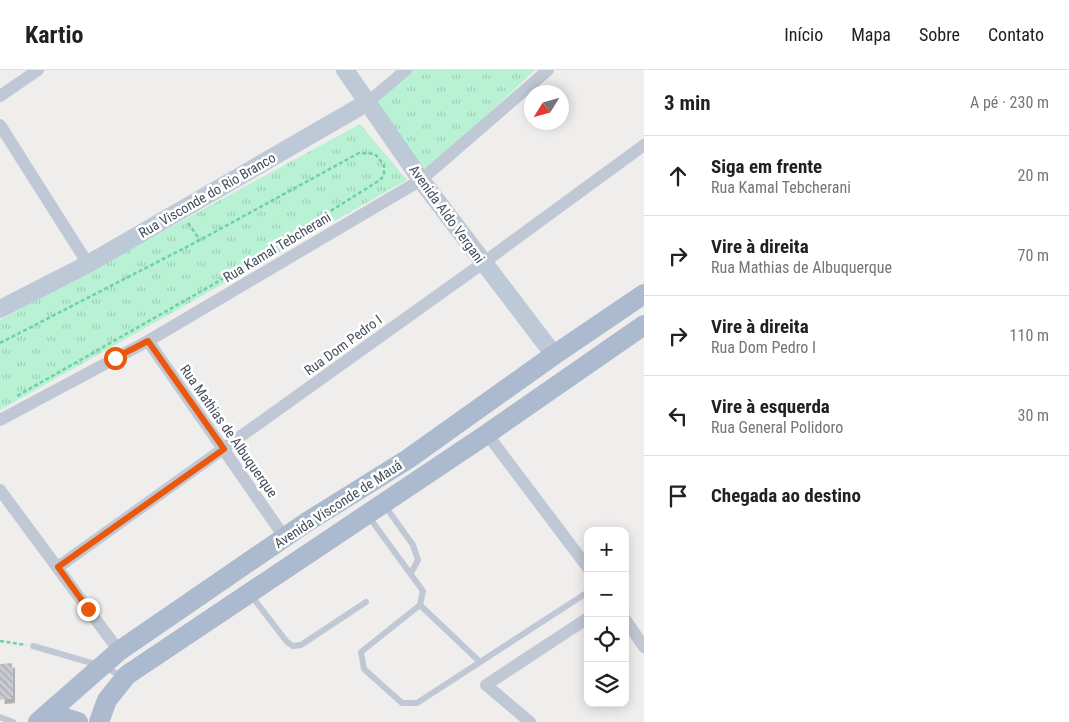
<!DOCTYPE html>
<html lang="pt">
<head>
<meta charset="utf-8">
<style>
  :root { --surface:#fff; --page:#f6f6f6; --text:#202124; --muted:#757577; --line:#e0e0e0 }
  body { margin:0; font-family:"Roboto Condensed",sans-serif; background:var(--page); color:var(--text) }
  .controls { position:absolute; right:15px; bottom:15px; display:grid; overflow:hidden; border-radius:10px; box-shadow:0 2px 12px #0003 }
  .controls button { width:45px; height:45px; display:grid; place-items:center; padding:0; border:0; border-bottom:1px solid var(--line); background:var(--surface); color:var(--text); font:25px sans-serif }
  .compass { position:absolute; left:524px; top:15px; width:45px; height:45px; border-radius:50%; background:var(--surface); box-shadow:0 2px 12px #0003; rotate:233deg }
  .stop { position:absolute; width:15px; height:15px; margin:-11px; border:4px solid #ea580c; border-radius:50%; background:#fff }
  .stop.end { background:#ea580c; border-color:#fff; box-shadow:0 1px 5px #0008 }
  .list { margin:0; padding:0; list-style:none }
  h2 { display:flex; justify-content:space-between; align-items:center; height:65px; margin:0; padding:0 20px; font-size:21px }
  h2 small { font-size:16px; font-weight:400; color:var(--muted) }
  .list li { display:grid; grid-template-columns:32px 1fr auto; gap:15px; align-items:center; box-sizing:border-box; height:80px; padding:0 20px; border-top:1px solid var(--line) }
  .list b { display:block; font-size:19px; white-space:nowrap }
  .list p { margin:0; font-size:16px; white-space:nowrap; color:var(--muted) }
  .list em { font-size:16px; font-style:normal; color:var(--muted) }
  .icon { flex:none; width:28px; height:28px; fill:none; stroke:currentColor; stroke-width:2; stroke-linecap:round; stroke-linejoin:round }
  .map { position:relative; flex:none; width:644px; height:652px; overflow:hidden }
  header { display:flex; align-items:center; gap:30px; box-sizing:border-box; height:70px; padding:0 25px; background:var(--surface); border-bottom:1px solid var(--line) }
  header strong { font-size:24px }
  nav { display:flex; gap:28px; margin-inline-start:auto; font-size:18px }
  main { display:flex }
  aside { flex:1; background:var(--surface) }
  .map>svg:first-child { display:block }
  .park { fill:url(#park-tufts) }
  .building { fill:url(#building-back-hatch); filter:url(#shadow) }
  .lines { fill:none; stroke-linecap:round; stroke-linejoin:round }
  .path { stroke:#6ed1a8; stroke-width:2.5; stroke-dasharray:4 2.5; stroke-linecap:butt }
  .service { stroke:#bfc8d4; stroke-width:6 }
  .minor { stroke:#bfc8d4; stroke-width:12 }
  .secondary { stroke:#bec9d8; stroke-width:18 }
  .primary { stroke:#abbace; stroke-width:20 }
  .route { stroke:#ea580c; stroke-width:6 }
  .labels { text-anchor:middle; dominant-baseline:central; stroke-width:5; stroke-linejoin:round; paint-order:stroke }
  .street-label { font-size:14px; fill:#444f5c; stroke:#fff }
</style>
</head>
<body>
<header>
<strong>Kartio</strong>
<nav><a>Início</a><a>Mapa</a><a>Sobre</a><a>Contato</a></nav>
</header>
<main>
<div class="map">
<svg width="644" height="652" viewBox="0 0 644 652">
  <defs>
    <pattern id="park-tufts" width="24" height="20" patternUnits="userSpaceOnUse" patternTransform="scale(1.25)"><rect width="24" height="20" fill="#b8f1d3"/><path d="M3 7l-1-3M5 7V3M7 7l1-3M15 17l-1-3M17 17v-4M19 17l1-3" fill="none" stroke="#9fd0b8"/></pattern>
    <pattern id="building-back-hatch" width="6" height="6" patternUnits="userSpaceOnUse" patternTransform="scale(1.25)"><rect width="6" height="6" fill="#c9cbd3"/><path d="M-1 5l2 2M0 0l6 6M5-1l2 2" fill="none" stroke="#a5a7ae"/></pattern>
    <filter id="shadow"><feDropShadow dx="4.5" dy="4.5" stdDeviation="0" flood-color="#0004"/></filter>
  </defs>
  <rect width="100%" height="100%" fill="#f0eded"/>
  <g class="park">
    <polygon points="407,0 535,0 424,104 372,33"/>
    <polygon points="360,54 407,110 0,340 0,250"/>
  </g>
  <polygon class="building" points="12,593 13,628 0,630 0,594"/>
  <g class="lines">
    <g class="path">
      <polyline points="188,153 200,170"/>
      <polyline points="0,273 200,170 359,83 375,84 384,95 384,105 380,110 214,214 17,326"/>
      <polyline points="0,571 26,575"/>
    </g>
    <g class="service">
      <polyline points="385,436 413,475 418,490 411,503"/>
      <polyline points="369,447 423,521 420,535 361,582 364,599 402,633 417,633 588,522"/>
      <polyline points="250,524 287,572 293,576 301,575 366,532"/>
      <polyline points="420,535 480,592"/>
      <polyline points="33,576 102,596 122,606"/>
      <polyline points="0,647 13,652"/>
    </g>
    <g class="minor">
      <polyline points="0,26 38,0"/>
      <polyline points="368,32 406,0"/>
      <polyline points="0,55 88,194"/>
      <polyline points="148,271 285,468"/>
      <polyline points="0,350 148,271 421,110 548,0"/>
      <polyline points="487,364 588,498"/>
      <polyline points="0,420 119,581"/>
      <polyline points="58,497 483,193 644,75"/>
      <polyline points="625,549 644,577"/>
      <polyline points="530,652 486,615 588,548"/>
    </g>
    <g class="secondary">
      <polyline points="345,0 421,110 554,285"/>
      <polyline points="0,239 88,194 368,32"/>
    </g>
    <g class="primary">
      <polyline points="49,643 78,652"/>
      <polyline points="38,652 119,581 307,452 408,389 554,285 644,224"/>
      <polyline points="99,652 107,630 127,605 487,364 644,255"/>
    </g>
  </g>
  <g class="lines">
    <polyline class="route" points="88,539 58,497 224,379 148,271 115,288"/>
  </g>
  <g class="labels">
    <g class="street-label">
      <text transform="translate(207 125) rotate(-30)">Rua Visconde do Rio Branco</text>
      <text transform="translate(447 144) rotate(54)">Avenida Aldo Vergani</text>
      <text transform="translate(277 177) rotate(-31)">Rua Kamal Tebcherani</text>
      <text transform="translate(343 275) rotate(-36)">Rua Dom Pedro I</text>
      <text transform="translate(229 361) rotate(55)">Rua Mathias de Albuquerque</text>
      <text transform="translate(338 434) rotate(-33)">Avenida Visconde de Mauá</text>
    </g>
  </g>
</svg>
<div class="controls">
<button>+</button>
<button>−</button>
<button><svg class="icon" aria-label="locate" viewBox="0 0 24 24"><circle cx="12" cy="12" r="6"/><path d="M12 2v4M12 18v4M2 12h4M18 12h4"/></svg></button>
<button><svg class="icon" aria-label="layers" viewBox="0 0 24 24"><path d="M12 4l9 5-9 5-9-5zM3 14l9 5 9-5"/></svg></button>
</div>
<svg class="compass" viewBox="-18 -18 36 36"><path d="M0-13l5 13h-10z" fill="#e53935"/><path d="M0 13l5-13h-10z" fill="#757577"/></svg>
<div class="stop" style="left:115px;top:288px"></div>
<div class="stop end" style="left:88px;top:539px"></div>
</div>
<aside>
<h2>3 min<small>A pé · 230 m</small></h2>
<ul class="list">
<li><svg class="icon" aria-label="ahead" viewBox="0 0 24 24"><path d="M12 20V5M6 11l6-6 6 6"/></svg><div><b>Siga em frente</b><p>Rua Kamal Tebcherani</p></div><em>20 m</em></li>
<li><svg class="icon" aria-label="right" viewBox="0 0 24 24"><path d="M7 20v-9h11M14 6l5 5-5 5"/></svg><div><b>Vire à direita</b><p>Rua Mathias de Albuquerque</p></div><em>70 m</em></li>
<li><svg class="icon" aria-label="right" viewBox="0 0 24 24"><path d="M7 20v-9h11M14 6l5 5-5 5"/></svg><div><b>Vire à direita</b><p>Rua Dom Pedro I</p></div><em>110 m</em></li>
<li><svg class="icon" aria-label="left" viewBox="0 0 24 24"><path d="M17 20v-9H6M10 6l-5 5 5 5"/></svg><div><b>Vire à esquerda</b><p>Rua General Polidoro</p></div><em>30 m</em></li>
<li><svg class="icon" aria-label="arrive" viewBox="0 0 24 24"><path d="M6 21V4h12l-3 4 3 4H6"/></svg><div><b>Chegada ao destino</b></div></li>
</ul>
</aside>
</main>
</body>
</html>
